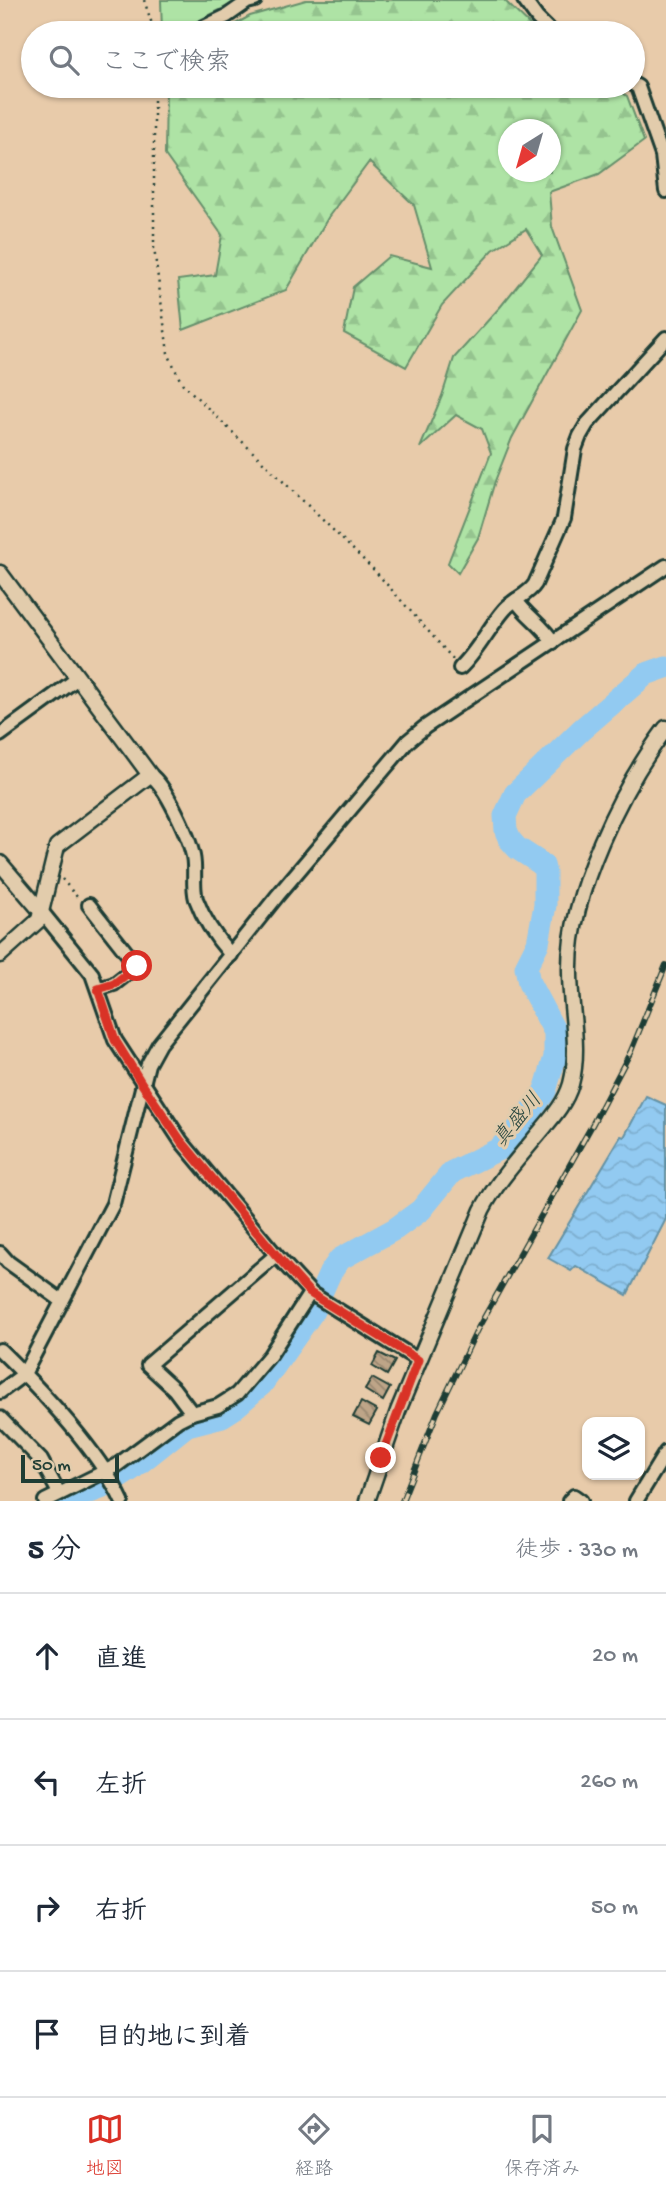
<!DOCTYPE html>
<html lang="ja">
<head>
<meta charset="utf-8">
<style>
  :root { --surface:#fff; --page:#f6f6f7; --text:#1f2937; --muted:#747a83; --line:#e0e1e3; --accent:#d93025 }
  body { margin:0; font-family:"Gochi Hand","Klee One",sans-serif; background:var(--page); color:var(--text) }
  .controls { position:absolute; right:21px; bottom:21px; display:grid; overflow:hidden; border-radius:14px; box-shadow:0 2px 5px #0004 }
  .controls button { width:63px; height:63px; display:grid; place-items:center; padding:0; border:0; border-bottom:2px solid var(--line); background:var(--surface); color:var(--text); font:35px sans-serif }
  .compass { position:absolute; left:498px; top:119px; width:63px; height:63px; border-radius:50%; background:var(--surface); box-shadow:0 2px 5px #0004; rotate:217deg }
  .scale { position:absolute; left:21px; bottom:18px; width:98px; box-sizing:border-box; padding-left:7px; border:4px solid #1f3d34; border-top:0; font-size:19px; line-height:24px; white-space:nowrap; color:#1f3d34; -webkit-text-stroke:5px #e2ccac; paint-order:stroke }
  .stop { position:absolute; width:21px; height:21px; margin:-16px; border:5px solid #d93025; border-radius:50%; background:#fff }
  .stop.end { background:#d93025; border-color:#fff; box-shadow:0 2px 7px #0008 }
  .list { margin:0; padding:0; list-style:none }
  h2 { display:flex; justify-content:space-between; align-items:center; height:91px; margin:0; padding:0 28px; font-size:30px }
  h2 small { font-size:23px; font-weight:400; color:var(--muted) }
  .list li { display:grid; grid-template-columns:46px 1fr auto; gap:21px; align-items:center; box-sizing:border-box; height:126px; padding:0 28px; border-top:2px solid var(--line) }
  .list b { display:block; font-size:26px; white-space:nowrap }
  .list em { font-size:23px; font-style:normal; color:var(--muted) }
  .icon { flex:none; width:38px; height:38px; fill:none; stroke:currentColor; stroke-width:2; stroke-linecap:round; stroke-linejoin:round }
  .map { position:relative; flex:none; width:666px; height:1501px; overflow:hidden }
  .search { position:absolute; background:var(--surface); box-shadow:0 2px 5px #0004; left:21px; right:21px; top:21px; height:77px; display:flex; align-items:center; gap:18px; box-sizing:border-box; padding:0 24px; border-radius:38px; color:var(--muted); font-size:26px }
  .sheet { height:595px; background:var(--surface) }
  nav { display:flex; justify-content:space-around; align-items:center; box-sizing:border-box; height:98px; border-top:2px solid var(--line); background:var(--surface); font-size:19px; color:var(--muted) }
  nav a { display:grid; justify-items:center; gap:4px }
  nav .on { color:var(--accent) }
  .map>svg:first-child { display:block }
  .green { fill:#aee3a5; stroke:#66906c; stroke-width:2 }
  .forest { fill:url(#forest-firs); stroke:#66906c; stroke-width:2; fill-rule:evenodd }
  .water { fill:url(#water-waves); stroke:#6492a5; stroke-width:2 }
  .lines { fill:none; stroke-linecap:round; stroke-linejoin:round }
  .river { stroke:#92caf1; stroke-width:23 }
  .building { fill:url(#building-back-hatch); stroke:#1f3d34; stroke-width:2 }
  .minor-casing { stroke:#1f3d34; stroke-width:18 }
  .tertiary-casing { stroke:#1f3d34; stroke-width:19 }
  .path { stroke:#1f3d34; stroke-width:2.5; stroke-dasharray:2 5; stroke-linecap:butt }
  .minor { stroke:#e2ccac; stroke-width:12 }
  .tertiary { stroke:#e2ccac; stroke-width:14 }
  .rail-casing { stroke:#1f3d34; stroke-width:6 }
  .rail { stroke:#e2ccac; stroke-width:3.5; stroke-dasharray:10; stroke-linecap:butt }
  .route { stroke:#d93025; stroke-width:9 }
  .labels { text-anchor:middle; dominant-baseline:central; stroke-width:6; stroke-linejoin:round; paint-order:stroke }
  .water-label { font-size:21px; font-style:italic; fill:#25443d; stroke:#e2ccac }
</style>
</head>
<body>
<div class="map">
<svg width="666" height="1501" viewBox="0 0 666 1501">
  <defs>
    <pattern id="forest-firs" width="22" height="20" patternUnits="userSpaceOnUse" patternTransform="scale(1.75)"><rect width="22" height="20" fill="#aee3a5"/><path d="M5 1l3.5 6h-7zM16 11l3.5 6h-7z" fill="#95c48f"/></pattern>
    <pattern id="water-waves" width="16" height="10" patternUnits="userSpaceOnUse" patternTransform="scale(1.75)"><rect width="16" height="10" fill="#92caf1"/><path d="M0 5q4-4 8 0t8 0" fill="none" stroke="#7daecf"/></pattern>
    <pattern id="building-back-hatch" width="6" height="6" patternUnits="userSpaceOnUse" patternTransform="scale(1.75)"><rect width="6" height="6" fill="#bea588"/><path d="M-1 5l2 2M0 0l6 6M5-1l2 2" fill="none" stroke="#9a8870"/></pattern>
  </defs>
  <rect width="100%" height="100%" fill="#e8cbaa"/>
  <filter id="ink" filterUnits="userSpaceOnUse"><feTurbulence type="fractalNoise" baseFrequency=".0143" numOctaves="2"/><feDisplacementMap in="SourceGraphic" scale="14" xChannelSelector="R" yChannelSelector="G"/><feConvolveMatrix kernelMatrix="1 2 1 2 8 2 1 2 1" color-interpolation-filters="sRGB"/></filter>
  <g filter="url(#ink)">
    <polygon class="green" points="161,0 240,0 196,22 162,32"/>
    <g class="forest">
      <polygon points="306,0 504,0 538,33 219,33 250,16"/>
      <path d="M166,86h445l16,10 17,45 -45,33 -50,18 3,35 30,83 -70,128 -17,43 -17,57 -20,35 -10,-10 43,-110 -9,-24 -26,-14 -36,33 22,-52 12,-38 47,-52 41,-51 -16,-26 -33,21 -51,55 -36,62 -62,-34 9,-46 36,-31 43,11 -18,-62 -45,-43 -40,54 -43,74 -103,40 -5,-50 37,-5 7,-40 -57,-80zM508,130h42v42h-42z"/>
    </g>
    <polygon class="water" points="646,1096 666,1105 666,1219 627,1295 576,1266 571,1271 548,1258 621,1136 624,1137"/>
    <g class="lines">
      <polyline class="river" points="66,1501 106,1486 132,1469 187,1425 222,1416 233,1409 262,1384 312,1313 330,1273 340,1259 395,1229 421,1210 452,1172 499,1149 515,1133 545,1091 555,1057 555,1032 529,983 526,967 538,943 545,905 545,873 543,865 517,848 510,840 506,831 505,816 515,794 581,730 646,674 666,667"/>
    </g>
    <g class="building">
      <polygon points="379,1353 395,1361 387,1375 372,1366"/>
      <polygon points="372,1378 390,1388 383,1401 365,1390"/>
      <polygon points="361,1402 377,1411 369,1425 353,1417"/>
    </g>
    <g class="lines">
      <g class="minor-casing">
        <g id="minor">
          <polyline points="524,0 537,18 552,33"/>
          <polyline points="192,33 227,16 247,2 255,0"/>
          <polyline points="633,84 638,87 662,155 666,191"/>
          <path d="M516,600c10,16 27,25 37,42"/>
          <path d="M460,668c18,-17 29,-41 45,-59 9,-10 23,-14 30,-25l29,-66 11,-69 5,-13 7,-12 79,-86"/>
          <polyline points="0,735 78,678"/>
          <path d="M150,775c15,9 39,62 43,81 3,14 -1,29 3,43 8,22 20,39 35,56"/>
          <polyline points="89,905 137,966 114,984 98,989"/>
          <polyline points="41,911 92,974 115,1040 181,1141 276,1255 312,1294 418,1360"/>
          <polyline points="0,1253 8,1262 62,1301"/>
          <path d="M0,1350c41,40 98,99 122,151"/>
          <polyline points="0,1392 24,1374 113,1204 148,1064 159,1044 278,895 408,741 425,727 666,566"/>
          <polyline points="192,1413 174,1389 148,1365 276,1255"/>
          <polyline points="0,1418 41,1460 59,1493"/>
          <polyline points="45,1501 116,1466 178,1420 192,1413 218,1406 237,1394 270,1355 310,1293"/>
          <polyline points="569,1501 574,1496 581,1501"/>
          <polyline points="636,1501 666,1452"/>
        </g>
      </g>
      <g class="tertiary-casing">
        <g id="tertiary">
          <polyline points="0,573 150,775 57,846 39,920 0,955"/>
          <polyline points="0,863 41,911"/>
          <path d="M367,1501l31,-90 84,-201c14,-27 35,-50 54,-73 13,-16 29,-32 35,-53 10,-38 -2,-78 -1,-117 0,-75 52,-180 96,-239"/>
        </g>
      </g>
      <g class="path">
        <polyline points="144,0 155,33"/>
        <polyline points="154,86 154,248 168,353 181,382 375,571 453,659"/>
        <polyline points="62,879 78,898"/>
      </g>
      <use href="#minor" class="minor"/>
      <use href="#tertiary" class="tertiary"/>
      <g class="rail-casing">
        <polyline id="rail" points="402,1501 437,1413 477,1330 591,1127 631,1051 666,965"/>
      </g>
      <use href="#rail" class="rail"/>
    </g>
  </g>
  <g class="lines" filter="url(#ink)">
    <polyline class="route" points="137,966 114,984 98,989 115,1040 142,1084 181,1141 276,1255 310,1293 418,1360 381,1458"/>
  </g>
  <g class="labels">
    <g class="water-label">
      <text transform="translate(519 1121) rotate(-50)">真盛川</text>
    </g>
  </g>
</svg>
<div class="controls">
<button><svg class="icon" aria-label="layers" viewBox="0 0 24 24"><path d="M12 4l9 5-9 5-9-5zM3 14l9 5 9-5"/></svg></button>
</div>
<svg class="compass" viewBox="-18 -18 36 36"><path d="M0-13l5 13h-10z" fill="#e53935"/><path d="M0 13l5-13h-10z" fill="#747a83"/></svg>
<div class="scale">50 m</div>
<div class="stop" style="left:137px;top:966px"></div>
<div class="stop end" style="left:381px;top:1458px"></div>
<div class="search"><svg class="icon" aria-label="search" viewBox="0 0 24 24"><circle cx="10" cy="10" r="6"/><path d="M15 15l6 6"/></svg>ここで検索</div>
</div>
<section class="sheet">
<h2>5 分<small>徒歩 · 330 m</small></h2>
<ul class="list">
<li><svg class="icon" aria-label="ahead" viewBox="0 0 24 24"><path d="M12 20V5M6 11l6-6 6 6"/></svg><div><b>直進</b></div><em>20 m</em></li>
<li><svg class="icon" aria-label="left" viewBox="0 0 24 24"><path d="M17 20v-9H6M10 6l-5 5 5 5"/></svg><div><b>左折</b></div><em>260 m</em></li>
<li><svg class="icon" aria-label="right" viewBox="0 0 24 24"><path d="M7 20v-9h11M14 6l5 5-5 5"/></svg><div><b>右折</b></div><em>50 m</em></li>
<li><svg class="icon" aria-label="arrive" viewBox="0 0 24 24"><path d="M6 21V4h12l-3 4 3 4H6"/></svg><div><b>目的地に到着</b></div></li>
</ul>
</section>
<nav>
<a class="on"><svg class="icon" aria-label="map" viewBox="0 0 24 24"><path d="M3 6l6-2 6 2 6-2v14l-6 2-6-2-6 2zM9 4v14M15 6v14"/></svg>地図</a>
<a><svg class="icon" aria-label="directions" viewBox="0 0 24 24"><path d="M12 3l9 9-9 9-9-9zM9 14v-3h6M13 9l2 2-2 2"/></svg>経路</a>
<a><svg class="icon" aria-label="saved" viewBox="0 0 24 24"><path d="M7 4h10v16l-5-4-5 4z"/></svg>保存済み</a>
</nav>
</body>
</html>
